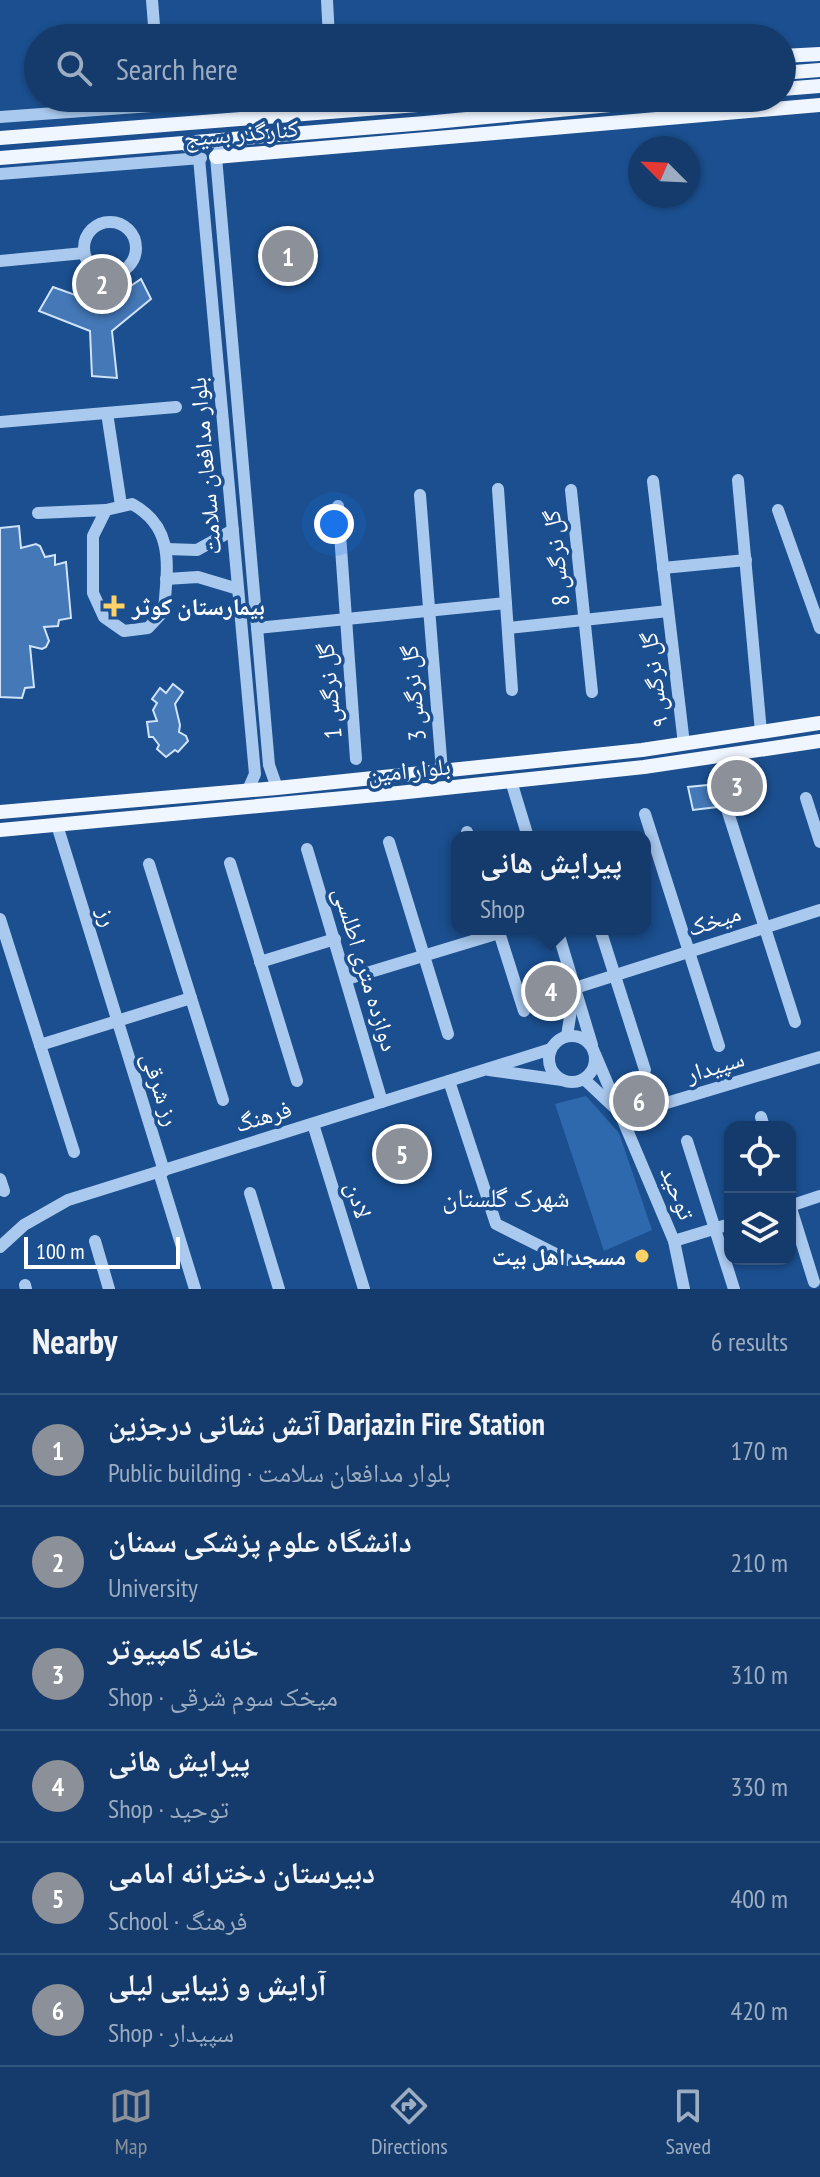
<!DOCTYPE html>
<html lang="en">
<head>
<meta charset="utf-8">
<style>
  :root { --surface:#143b6b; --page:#214673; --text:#f1f3f6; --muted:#9dadc1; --line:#33557e; --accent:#8c9099 }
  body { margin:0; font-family:"PT Sans Narrow","Noto Naskh Arabic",sans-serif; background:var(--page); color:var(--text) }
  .controls { position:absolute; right:24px; bottom:24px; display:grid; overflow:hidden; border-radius:16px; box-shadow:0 2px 6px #0004 }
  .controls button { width:72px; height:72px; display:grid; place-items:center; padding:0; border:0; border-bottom:2px solid var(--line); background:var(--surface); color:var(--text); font:40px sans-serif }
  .compass { position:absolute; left:628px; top:136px; width:72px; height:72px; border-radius:50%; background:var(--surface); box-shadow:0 2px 6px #0004; rotate:294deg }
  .scale { position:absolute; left:24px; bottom:20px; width:156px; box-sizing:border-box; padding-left:8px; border:4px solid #fff; border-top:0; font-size:22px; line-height:28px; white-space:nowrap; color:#fff; -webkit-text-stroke:6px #1b4f8f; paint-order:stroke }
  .you { position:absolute; left:334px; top:524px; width:28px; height:28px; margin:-20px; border:6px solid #fff; border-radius:50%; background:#1a73e8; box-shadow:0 0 0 12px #1a73e833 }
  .badge { display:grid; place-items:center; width:52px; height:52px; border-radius:50%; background:var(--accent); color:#fff; font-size:26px; font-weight:700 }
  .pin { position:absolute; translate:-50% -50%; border:4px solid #fff; box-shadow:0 2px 8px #0006 }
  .popup { position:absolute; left:451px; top:831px; width:200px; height:104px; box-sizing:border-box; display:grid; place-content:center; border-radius:16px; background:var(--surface); filter:drop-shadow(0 2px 6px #0005); font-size:26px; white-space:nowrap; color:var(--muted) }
  .popup b { font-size:30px; color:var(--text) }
  .popup::after { content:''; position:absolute; left:50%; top:100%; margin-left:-16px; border:16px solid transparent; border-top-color:var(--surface) }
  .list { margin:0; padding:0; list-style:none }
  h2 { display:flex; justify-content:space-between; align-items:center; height:104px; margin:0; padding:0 32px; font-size:34px }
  h2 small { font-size:26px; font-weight:400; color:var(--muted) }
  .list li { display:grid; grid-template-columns:52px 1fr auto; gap:24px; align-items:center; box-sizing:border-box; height:112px; padding:0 32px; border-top:2px solid var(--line) }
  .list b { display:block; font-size:30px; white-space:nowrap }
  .list p { margin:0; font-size:26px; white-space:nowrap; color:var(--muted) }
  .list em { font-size:26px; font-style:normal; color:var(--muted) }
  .icon { flex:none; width:44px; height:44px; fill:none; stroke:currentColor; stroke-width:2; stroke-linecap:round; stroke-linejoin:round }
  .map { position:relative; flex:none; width:820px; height:1289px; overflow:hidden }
  .search { position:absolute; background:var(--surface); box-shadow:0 2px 6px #0004; left:24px; right:24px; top:24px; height:88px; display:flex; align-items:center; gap:20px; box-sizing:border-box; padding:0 28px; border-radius:44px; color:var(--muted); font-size:30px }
  .sheet { height:776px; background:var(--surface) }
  nav { display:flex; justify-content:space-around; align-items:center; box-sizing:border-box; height:112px; border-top:2px solid var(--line); background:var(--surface); font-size:22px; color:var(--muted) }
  nav a { display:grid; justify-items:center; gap:4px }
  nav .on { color:var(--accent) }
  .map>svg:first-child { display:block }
  .green { fill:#2e69ad }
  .building { fill:#4478b7; stroke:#cfe3fa; stroke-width:2 }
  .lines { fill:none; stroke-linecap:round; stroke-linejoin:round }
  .minor { stroke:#a9c9ee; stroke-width:12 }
  .major { stroke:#f0f6ff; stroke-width:14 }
  .poi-dot { fill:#ffd166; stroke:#1b4f8f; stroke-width:3 }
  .labels { text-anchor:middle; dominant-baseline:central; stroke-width:7; stroke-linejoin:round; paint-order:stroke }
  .street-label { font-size:24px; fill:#fff; stroke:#1b4f8f }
  .poi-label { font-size:24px; font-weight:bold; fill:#fff; stroke:#1b4f8f; text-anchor:start }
  .neighbourhood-label { font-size:26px; fill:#fff; stroke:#1b4f8f }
</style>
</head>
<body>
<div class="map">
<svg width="820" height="1289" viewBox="0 0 820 1289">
  <rect width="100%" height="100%" fill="#1b4f8f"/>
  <polygon class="green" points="586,1096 619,1133 652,1230 604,1251 555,1104"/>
  <g class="building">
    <polygon points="141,279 151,299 112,331 117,378 92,376 90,331 39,311 53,287 103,305"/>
    <polygon points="19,526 21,548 36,544 40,546 45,557 55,555 55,565 66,562 71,618 59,620 58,626 44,627 49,641 46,647 42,649 30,646 34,687 25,688 22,698 0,697 0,528"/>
    <polygon points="173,684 183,692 175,704 180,725 179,732 186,736 188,741 178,752 175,750 166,757 157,749 159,745 153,737 149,737 147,722 157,721 153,710 157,703 152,699 160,688 166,693"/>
    <polygon points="717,784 721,796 717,797 717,807 693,810 688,787"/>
  </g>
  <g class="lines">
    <g class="minor">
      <polyline points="152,0 155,38"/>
      <polyline points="327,0 329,38"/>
      <polyline points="333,98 333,111"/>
      <polyline points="0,117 248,99 261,103 270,117"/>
      <polyline points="225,140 216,157 269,765 277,788"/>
      <polyline points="184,143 199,158 255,774 248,790"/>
      <polyline points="0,174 201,158"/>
      <circle cx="110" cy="248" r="26"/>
      <polyline points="0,261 84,253"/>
      <polyline points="107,413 121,505"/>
      <polyline points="0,422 176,407"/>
      <polyline points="738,480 761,732"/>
      <polyline points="653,481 684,744"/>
      <polyline points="498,489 512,690"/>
      <polyline points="571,490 592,692"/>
      <polyline points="420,495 442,771"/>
      <path d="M132,504c44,24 35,64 32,107l-16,17 -24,3 -20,-14 -11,-24v-57l13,-26z"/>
      <polyline points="338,506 356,759"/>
      <polyline points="778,510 820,628"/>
      <polyline points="38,513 106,510"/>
      <polyline points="166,549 197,550 233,530"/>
      <polyline points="663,568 746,560"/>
      <polyline points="166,579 198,577 238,589"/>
      <polyline points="257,628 506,603"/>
      <polyline points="508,628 668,611"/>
      <polyline points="511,781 528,837"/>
      <polyline points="806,798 820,842"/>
      <polyline points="726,806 795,1022"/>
      <polyline points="645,814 719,1046"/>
      <polyline points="57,825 164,1171"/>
      <polyline points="467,832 469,837"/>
      <polyline points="389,842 448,1034"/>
      <polyline points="307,849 382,1102"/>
      <polyline points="230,863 297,1081"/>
      <polyline points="149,864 223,1100"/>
      <polyline points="0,919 74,1152"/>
      <polyline points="498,929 524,1011"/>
      <polyline points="557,929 592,1045"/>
      <polyline points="600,929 645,1070"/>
      <polyline points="260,962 335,939"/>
      <polyline points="347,979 499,933"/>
      <polyline points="575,988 820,910"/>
      <circle cx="572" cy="1059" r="23"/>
      <polyline points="567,1036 574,991"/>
      <polyline points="40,1045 191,998"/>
      <polyline points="595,1054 674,1241 684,1289"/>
      <polyline points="489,1070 562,1080"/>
      <polyline points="584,1079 618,1111"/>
      <polyline points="449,1081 496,1224 568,1260"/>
      <polyline points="623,1116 820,1057"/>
      <polyline points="761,1117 764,1127"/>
      <polyline points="313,1124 364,1289"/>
      <polyline points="687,1141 734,1289"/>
      <polyline points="159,1172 195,1289"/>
      <polyline points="0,1179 4,1191"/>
      <polyline points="250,1193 279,1289"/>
      <polyline points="790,1205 814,1282"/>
      <polyline points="790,1206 820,1196"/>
      <polyline points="95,1241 109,1289"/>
      <polyline points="674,1241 730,1224"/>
      <polyline points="0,1247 24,1225 68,1200 551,1049"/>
      <polyline points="25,1285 26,1289"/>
    </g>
    <g class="major">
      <polyline points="782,56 820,54"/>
      <polyline points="782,73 820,70"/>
      <polyline points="782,89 820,86"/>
      <polyline points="0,138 506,98"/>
      <polyline points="216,157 820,105"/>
      <polyline points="0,158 425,123 682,98"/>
      <polyline points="0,812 277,788 642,750 820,723"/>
      <polyline points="0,830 398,793 644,767 820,741"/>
    </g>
  </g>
  <g class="poi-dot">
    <path d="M110 594h8v8h8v8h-8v8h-8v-8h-8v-8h8z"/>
    <circle cx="642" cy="1256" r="8"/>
  </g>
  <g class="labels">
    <g class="street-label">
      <text transform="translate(241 133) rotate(-5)">کنارگذر بسیج</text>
      <text transform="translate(205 466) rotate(-95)">بلوار مدافعان سلامت</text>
      <text transform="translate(556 558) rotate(-96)">گل نرگس 8</text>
      <text transform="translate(654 680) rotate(-97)">گل نرگس ۹</text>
      <text transform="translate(329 691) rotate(-95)">گل نرگس 1</text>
      <text transform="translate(413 693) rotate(-95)">گل نرگس 3</text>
      <text transform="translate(409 770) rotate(-6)">بلوار امین</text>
      <text transform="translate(108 917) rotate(74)">رز</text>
      <text transform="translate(714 920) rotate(-18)">میخک</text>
      <text transform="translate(366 969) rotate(73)">دوازده متری اطلسی</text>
      <text transform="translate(715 1066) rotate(-17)">سپیدار</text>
      <text transform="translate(161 1089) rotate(72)">رز شرقی</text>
      <text transform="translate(263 1116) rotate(-17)">فرهنگ</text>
      <text transform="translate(678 1193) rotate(68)">توحید</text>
      <text transform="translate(359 1200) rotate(73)">لادن</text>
    </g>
    <g class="poi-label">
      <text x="132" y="606">بیمارستان کوثر</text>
      <text x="626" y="1256" text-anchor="end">مسجد اهل بیت</text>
    </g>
    <g class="neighbourhood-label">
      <text x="506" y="1197">شهرک گلستان</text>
    </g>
  </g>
</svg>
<div class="controls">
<button><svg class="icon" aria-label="locate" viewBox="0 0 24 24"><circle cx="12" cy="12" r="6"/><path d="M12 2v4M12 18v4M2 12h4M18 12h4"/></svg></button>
<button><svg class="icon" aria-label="layers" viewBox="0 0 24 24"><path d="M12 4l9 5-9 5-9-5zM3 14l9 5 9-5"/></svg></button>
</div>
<svg class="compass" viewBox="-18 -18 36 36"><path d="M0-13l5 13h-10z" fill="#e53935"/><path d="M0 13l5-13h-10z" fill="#9dadc1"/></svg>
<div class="scale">100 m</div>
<div class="you"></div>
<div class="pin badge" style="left:288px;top:256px">1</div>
<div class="pin badge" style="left:102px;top:284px">2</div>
<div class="pin badge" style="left:737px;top:786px">3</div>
<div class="pin badge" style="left:551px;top:991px">4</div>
<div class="popup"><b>پیرایش هانی</b>Shop</div>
<div class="pin badge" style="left:402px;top:1154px">5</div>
<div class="pin badge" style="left:639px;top:1101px">6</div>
<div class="search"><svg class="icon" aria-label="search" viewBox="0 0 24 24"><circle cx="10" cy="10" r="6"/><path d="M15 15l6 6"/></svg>Search here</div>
</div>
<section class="sheet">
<h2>Nearby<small>6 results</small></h2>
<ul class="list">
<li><span class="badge">1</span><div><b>آتش نشانی درجزین Darjazin Fire Station</b><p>Public building · بلوار مدافعان سلامت</p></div><em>170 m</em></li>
<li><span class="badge">2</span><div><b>دانشگاه علوم پزشکی سمنان</b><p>University</p></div><em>210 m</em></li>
<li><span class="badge">3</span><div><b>خانه کامپیوتر</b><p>Shop · میخک سوم شرقی</p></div><em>310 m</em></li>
<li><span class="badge">4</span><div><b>پیرایش هانی</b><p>Shop · توحید</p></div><em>330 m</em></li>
<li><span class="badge">5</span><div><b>دبیرستان دخترانه امامی</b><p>School · فرهنگ</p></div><em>400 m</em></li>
<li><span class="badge">6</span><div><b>آرایش و زیبایی لیلی</b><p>Shop · سپیدار</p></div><em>420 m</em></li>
</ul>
</section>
<nav>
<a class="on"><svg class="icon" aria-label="map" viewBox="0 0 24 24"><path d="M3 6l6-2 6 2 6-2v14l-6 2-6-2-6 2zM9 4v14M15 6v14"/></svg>Map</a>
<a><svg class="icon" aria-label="directions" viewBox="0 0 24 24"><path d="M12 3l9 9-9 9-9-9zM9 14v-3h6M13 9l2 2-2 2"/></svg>Directions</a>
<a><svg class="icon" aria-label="saved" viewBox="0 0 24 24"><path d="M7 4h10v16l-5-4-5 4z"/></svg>Saved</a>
</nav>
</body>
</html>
